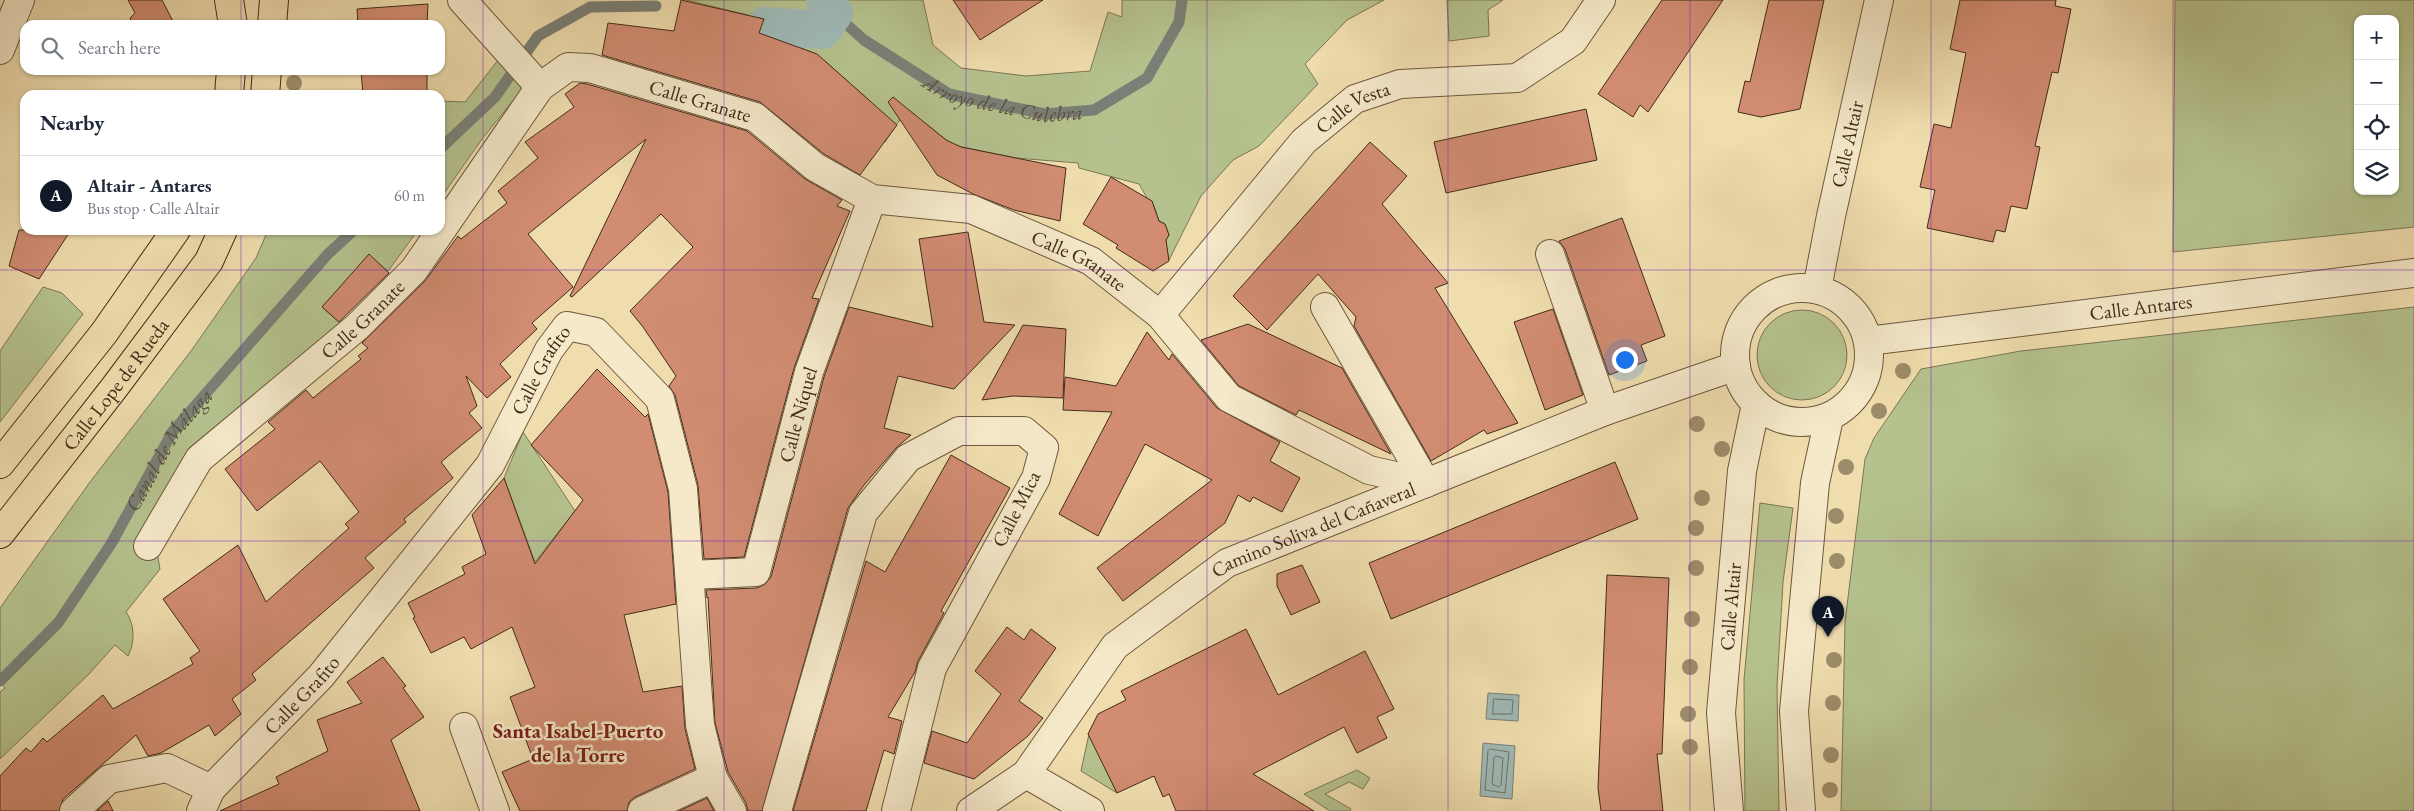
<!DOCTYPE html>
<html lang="en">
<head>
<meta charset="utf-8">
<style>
  :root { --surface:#fff; --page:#f2f2f3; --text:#1f2937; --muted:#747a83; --line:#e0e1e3; --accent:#111827 }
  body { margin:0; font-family:"EB Garamond",serif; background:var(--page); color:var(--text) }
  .controls { position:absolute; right:15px; top:15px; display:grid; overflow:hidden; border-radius:10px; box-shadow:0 1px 4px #0004 }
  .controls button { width:45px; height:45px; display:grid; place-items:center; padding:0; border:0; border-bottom:1px solid var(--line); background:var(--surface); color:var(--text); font:25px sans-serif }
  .you { position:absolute; left:1624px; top:359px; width:18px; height:18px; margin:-12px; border:4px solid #fff; border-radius:50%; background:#1a73e8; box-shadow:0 0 0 8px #1a73e833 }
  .badge { display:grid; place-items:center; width:32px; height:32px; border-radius:50%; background:var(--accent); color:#fff; font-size:16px; font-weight:700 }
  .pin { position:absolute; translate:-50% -41px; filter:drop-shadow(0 1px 2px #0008) }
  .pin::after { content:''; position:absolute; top:26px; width:18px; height:15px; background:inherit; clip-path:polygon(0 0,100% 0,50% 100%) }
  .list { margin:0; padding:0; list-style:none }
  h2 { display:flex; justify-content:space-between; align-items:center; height:65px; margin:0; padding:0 20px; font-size:21px }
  h2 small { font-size:16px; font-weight:400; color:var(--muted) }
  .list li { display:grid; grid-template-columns:32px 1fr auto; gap:15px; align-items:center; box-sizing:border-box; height:80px; padding:0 20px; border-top:1px solid var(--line) }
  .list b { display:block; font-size:19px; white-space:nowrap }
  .list p { margin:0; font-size:16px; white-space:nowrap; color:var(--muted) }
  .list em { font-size:16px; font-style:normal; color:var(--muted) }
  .icon { flex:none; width:28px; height:28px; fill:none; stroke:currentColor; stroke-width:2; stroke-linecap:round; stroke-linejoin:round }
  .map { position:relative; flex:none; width:2414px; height:811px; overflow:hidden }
  .search { position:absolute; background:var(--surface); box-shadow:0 1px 4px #0004; left:20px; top:20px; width:425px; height:55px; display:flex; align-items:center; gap:12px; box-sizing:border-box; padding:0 18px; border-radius:15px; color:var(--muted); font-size:19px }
  .panel { position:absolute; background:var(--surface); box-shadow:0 1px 4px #0004; left:20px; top:90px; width:425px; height:145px; border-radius:15px }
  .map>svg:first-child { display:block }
  .green { fill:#b5c28e; stroke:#7c7654; fill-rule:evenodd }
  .water { fill:#9fb9b6; stroke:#7a8077 }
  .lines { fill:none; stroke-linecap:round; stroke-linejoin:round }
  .shore { stroke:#717268; stroke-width:1 }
  .stream { stroke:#7a8077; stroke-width:11 }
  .canal { stroke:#9fb9b6; stroke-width:38 }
  .building { fill:#d18c72; stroke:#432b19 }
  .minor-casing { stroke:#6e583e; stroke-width:30 }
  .primary-casing { stroke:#432b19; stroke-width:30 }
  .minor { stroke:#f5e9ca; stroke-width:28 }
  .primary { stroke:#efddae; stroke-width:28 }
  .tree { fill:#9d8c69 }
  .grid { fill:none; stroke:#7b2cbf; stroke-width:1; stroke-opacity:0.55 }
  .labels { text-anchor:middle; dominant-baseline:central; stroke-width:5; stroke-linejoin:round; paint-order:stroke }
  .street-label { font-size:20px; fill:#432b19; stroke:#f5e9ca }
  .water-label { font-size:21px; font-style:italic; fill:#5a4e40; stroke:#f5e9ca }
  .neighbourhood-label { font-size:21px; font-weight:bold; fill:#7a1f14; stroke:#f5e9ca }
</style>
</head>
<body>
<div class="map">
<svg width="2414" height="811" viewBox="0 0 2414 811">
  <rect width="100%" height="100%" fill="#efddae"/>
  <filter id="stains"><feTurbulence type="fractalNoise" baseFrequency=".004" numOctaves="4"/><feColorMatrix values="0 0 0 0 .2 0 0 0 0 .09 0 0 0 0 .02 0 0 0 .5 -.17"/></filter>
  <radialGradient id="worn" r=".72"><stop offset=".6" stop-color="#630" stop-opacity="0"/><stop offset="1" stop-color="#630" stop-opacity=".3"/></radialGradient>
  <g class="green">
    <polygon points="686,0 923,0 933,45 961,68 1026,76 1090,71 1108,12 1122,17 1122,0 1384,0 1347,20 1305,64 1318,84 1259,146 1233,160 1201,196 1169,260 1165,242 1169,235 1165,224 1159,221 1154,206 1146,201 1147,198 1139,184 1079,168 1078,163 1016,158 953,145 907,109 885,142 869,127 869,100 826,62 802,48 759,33 764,19"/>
    <polygon points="1447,0 1503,0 1488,10 1489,36 1449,41"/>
    <path d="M2175,0h239v227l-241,25zM2358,19h37v172h-37z"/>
    <polygon points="499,59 524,87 482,139 440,199 440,101 465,102"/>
    <path d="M268,230h150l-30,41 -19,-16 -47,52 19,17 -152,124 -44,91 12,13 3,17 -34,43c9,13 9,30 2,44l-13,-11 -27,30 -88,84v-67l5,-4 -5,-5v-75l90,-126 101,-131 65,-93z"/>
    <polygon points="43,287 62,293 83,314 0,422 0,351"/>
    <polygon points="2414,307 2414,811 1841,811 1845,622 1865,459 1874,438 1921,369 2021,351"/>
    <circle cx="1802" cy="355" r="45"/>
    <polygon points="523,432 575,511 535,562 504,478"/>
    <polygon points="1760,503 1793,508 1783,582 1777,686 1779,811 1745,811 1744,680"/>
    <polygon points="1089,734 1117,793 1081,771"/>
    <polygon points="1357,770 1370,778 1363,789 1349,782 1325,794 1351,809 1350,811 1330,811 1304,794"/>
  </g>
  <g class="water">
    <polygon points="1488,693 1519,695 1518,721 1486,719"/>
    <polygon points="1483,743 1515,746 1512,799 1480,796"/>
  </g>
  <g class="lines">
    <g class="shore">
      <polygon points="1494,699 1513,700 1512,714 1493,714"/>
      <polygon points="1490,749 1509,752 1505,793 1485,790 1488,751"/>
      <polygon points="1496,756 1503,758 1501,785 1499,787 1492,784 1494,758"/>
    </g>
    <g class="stream">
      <path id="s1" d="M834,13l30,27 85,54 96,20 49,-4 53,-32 32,-56 3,-22"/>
      <polyline points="440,149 495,97 538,36 590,7 656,6"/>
      <path id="s2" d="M0,681l58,-58 53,-79 62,-113 155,-177 26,-24"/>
    </g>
    <polyline class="canal" points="765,26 822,30 834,13 825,0"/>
  </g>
  <g class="building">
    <polygon points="128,0 162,0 175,25 133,25 130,18 135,13"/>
    <polygon points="681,0 764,19 759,33 817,54 897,125 860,175 824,154 760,102 602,55 608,23 674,31"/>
    <polygon points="953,0 1043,0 980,40"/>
    <polygon points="1662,0 1723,0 1648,112 1640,105 1633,117 1598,94"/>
    <polygon points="1769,0 1824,0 1800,109 1761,117 1738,112 1745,81 1750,82"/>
    <polygon points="1960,0 2056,0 2055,6 2071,9 2058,73 2052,72 2035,146 2040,147 2027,209 2011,206 2005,232 1996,230 1993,242 1927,228 1935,190 1920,187 1934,124 1951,128 1966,53 1950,49"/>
    <polygon points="428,4 427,25 358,25 357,9"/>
    <polygon points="361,70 427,70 427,95 363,95"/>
    <polygon points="580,83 587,84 747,131 805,179 842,200 837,206 850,211 812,298 819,299 794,368 744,557 704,559 698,485 675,395 669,386 676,376 643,327 630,311 693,247 661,214 572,297 570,296 646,139 528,234 573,287 532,323 537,329 500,364 511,377 487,398 466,376 477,406 469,413 482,428 441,462 453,478 404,519 406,522 365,558 374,568 252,674 256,680 232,699 241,714 215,736 209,725 161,753 148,756 136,735 63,799 59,811 0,811 0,776 26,748 31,752 43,738 47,742 103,695 113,709 193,664 190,658 200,651 163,599 238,545 266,602 349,528 345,524 359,512 320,461 257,511 225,469 275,429 268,422 306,390 313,398 361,359 358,356 368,348 362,343 425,281 458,236 461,239 507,203 498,191 538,158 525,142 574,107 565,94"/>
    <polygon points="893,97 946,140 961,147 1066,168 1060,221 1014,210 973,194 937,175 888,102"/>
    <polygon points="1586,109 1597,160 1446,193 1434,142"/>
    <polygon points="1370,142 1407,176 1382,204 1448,283 1435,288 1518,423 1487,434 1484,430 1431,461 1354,326 1356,317 1318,274 1267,330 1233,296"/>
    <polygon points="1111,177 1152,201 1159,221 1165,224 1169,235 1166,240 1169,261 1153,271 1116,248 1118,245 1083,224"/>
    <polygon points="1622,218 1665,336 1641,345 1647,361 1609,375 1565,249 1559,241"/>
    <polygon points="19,230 71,230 39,279 9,266"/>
    <polygon points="968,232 984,322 1015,325 954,389 898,376 884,428 911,435 896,448 864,485 848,508 762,811 748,811 746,803 728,772 715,723 708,597 707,598 706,590 757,588 765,584 771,577 824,377 849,307 933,327 919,239"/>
    <polygon points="369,254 389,273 339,322 322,307"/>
    <polygon points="1553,309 1583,395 1545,410 1514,322"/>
    <polygon points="1248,324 1342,368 1391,454 1299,410 1296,415 1239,386 1201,340"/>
    <polygon points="1023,325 1066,329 1063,398 1013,396 982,400"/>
    <polygon points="1147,332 1169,360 1172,354 1217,408 1280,442 1270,461 1300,478 1282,512 1253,497 1250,502 1238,495 1225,523 1123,601 1097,568 1212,480 1145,444 1098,536 1059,514 1112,412 1063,410 1065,377 1116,386"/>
    <polygon points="597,369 645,417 648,414 668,492 676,604 624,615 643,692 682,686 685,729 695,769 635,797 629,802 627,811 520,811 502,772 533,759 510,697 535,687 512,627 471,649 464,637 431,653 413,618 415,617 408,603 465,574 462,567 486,554 472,515 504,478 535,564 583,500 531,445"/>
    <polygon points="951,455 1010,488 941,611 944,613 918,661 915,672 888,717 902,721 894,754 884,750 866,811 793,811 866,561 885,572"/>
    <polygon points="1615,462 1638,519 1391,619 1369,563"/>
    <polygon points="1302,565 1320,602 1291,615 1277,586 1277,574"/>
    <polygon points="1607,575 1669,578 1662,754 1657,754 1663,811 1601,811 1598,788"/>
    <polygon points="1007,627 1024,640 1031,629 1056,648 1019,701 1043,718 1028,736 974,779 924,763 932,731 967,743 1001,694 975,671"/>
    <polygon points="1246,629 1278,695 1365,651 1394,709 1377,717 1387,738 1357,753 1344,727 1253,774 1314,811 1176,811 1169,794 1163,797 1154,776 1117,793 1088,734 1098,714 1126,700 1121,691"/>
    <polygon points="383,657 406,686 403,688 424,717 391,740 420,811 220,811 279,784 276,777 328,751 317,720 362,703 347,682"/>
    <polygon points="707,798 714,811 679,811"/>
    <polygon points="108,801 113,811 97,811"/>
  </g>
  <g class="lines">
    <g class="minor-casing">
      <g id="minor">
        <polyline points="462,0 540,87"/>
        <polyline points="0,50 20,0"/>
        <polyline points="1550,254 1605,411"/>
        <circle cx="1802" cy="355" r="67"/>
        <path id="s3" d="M1817,289l14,-73 48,-216"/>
        <polyline points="1325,307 1426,483"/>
        <path id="s4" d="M1160,315l144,-174 51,-42 45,-15 117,-6 56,-37 28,-41"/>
        <path id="s5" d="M1868,341l546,-68"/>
        <path id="s6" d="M148,546l51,-87 158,-132 57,-57 126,-183 28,-20 22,1 165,49 60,50 57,32 99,10 120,52 69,54 69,83 140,72 57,13"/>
        <path id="s7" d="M690,575l66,-3 53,-200 63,-173"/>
        <polyline points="464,727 495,811"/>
        <polyline points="1026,774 1090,811"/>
        <polyline points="74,811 109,779 167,768 211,789"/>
        <path id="s8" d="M201,811l10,-22 110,-113 169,-211 59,-115 18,-24 29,6 64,67 23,90 17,236 13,53 19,33"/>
        <polyline points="642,811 713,778"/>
        <polyline points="777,811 863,513 908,458 959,431 1024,431 1044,448 1036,478 932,668 896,811"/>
        <path id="s9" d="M971,811l55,-37 89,-128 112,-83 378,-152 131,-45"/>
        <path id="s10" d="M1729,811l-8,-98 21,-242 14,-67"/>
        <polyline points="1801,811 1794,711 1815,483 1829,418"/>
      </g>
    </g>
    <g class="primary-casing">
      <g id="primary">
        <polyline points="229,0 233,25"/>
        <polyline points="272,25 274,0"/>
        <polyline points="229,95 231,70"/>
        <polyline points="265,95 267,70"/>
        <polyline points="0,464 104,333 176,230"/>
        <path id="s11" d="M0,534l114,-146 95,-127 14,-31"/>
      </g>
    </g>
    <use href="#minor" class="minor"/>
    <use href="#primary" class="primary"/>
  </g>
  <g class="tree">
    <circle cx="294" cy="83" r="8"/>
    <circle cx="1903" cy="371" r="8"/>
    <circle cx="1879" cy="411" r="8"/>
    <circle cx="1697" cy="424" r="8"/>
    <circle cx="1722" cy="449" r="8"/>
    <circle cx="1846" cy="467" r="8"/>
    <circle cx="1702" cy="498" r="8"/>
    <circle cx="1836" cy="516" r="8"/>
    <circle cx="1696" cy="528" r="8"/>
    <circle cx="1837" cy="561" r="8"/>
    <circle cx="1696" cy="568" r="8"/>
    <circle cx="1836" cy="613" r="8"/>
    <circle cx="1692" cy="619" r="8"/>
    <circle cx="1834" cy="660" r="8"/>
    <circle cx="1690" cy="667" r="8"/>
    <circle cx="1833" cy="703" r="8"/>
    <circle cx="1688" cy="714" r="8"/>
    <circle cx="1690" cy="747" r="8"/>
    <circle cx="1831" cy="755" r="8"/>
    <circle cx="1830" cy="790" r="8"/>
  </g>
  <path class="grid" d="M241,0v25M483,0v811M724,0v811M966,0v811M1207,0v811M1448,0v811M1690,0v811M1931,0v811M2173,0v811M241,70v25M241,230v581M0,270h2414M0,541h2414"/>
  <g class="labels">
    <g class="street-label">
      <text stroke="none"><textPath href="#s6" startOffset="781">Calle Granate</textPath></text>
      <text stroke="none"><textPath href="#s4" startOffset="286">Calle Vesta</textPath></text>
      <text stroke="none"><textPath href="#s3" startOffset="148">Calle Altair</textPath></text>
      <text stroke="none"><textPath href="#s6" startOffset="1201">Calle Granate</textPath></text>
      <text stroke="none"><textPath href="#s5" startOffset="275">Calle Antares</textPath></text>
      <text stroke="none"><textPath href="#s6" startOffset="316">Calle Granate</textPath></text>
      <text stroke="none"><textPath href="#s8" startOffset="560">Calle Grafito</textPath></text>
      <text stroke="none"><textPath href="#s11" startOffset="189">Calle Lope de Rueda</textPath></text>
      <text stroke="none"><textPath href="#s7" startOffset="229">Calle Níquel</textPath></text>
      <text transform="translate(1016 509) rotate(-63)">Calle Mica</text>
      <text stroke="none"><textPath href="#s9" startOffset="454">Camino Soliva del Cañaveral</textPath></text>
      <text stroke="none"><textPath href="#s10" startOffset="205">Calle Altair</textPath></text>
      <text stroke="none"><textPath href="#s8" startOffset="155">Calle Grafito</textPath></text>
    </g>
    <g class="water-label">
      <text stroke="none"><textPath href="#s1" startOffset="195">Arroyo de la Culebra</textPath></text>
      <text stroke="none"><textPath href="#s2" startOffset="288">Canal de Málaga</textPath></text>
    </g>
    <g class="neighbourhood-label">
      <text x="578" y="730">Santa Isabel-Puerto<tspan x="578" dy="24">de la Torre</tspan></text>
    </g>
  </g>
  <rect width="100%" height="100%" filter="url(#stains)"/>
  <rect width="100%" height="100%" fill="url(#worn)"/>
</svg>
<div class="controls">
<button>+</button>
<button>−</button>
<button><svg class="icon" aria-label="locate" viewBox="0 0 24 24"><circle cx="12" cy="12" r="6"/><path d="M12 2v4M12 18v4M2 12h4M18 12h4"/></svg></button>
<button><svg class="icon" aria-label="layers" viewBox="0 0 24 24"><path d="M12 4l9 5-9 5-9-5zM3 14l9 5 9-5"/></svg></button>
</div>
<div class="you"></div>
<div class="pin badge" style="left:1828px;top:637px">A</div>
<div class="search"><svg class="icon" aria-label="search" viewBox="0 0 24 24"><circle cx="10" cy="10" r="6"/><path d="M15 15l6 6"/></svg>Search here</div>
<section class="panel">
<h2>Nearby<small></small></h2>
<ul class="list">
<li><span class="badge">A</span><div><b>Altair - Antares</b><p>Bus stop · Calle Altair</p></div><em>60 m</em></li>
</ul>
</section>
</div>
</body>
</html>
